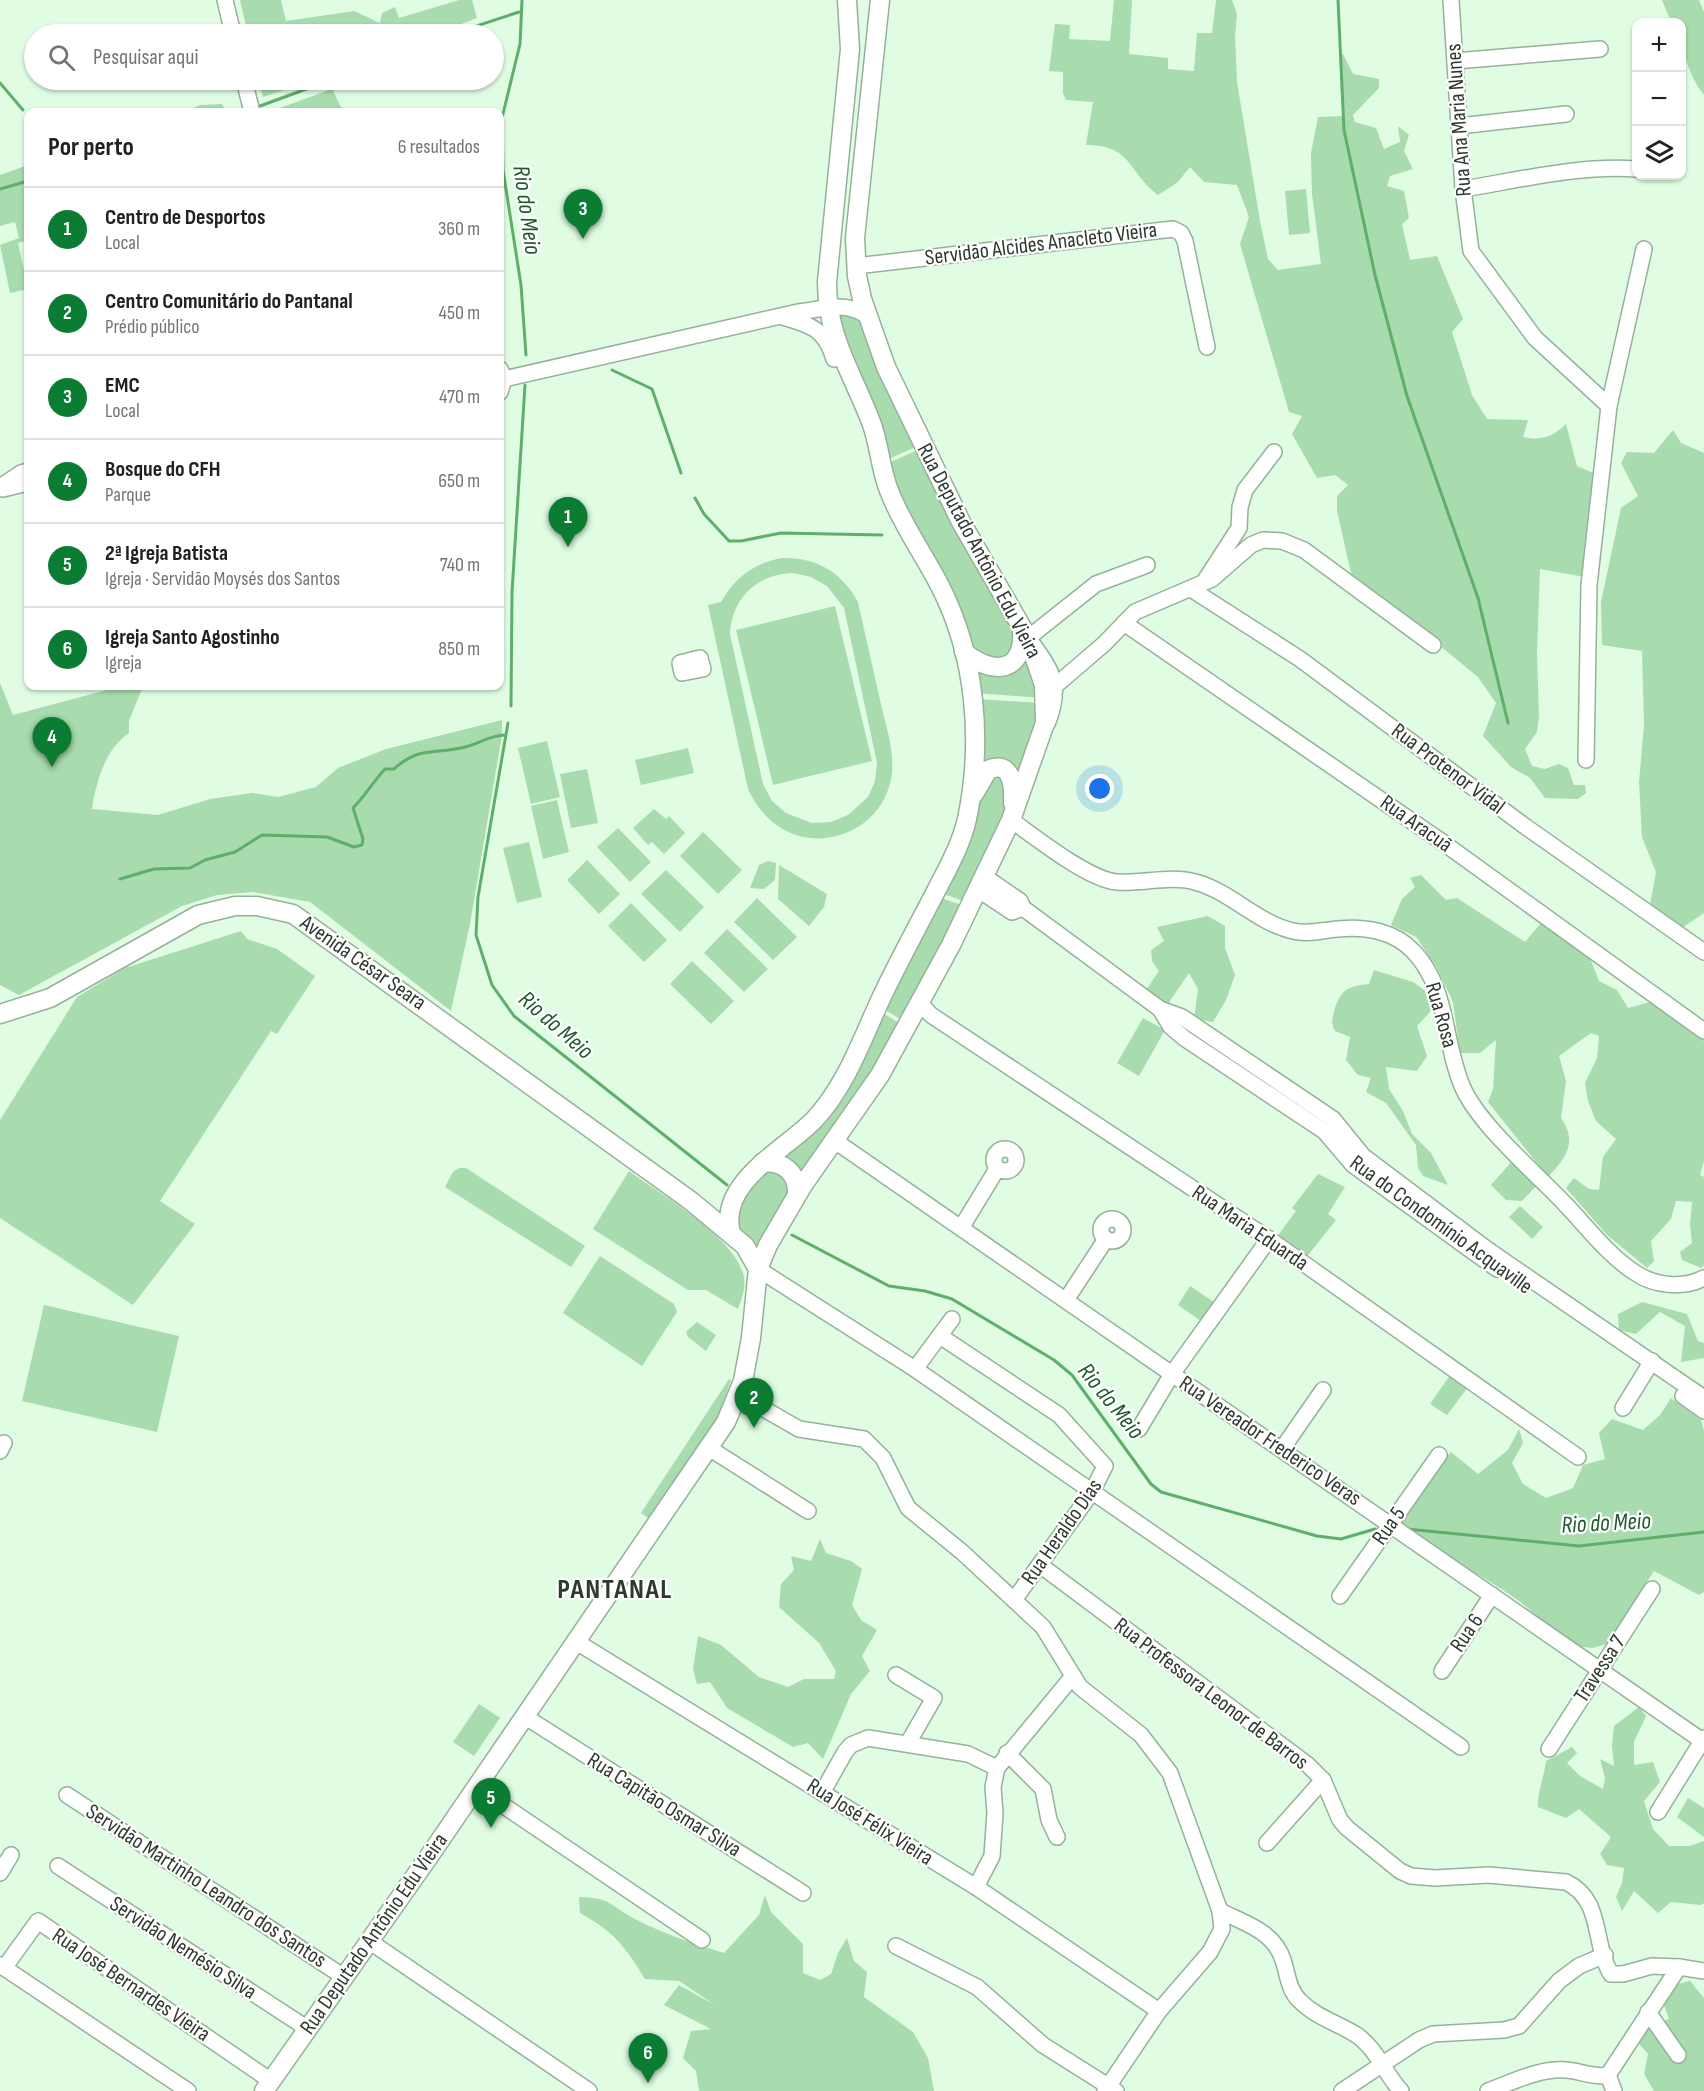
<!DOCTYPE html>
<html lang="pt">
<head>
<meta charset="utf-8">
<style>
  :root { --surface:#fff; --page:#f6f6f6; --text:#202124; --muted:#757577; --line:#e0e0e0; --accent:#0b7d33 }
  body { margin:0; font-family:"Sofia Sans Condensed",sans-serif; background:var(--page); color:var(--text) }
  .controls { position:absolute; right:18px; top:18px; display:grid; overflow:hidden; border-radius:12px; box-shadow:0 2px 4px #0004 }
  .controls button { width:54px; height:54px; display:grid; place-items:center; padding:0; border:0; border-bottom:2px solid var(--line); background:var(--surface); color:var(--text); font:30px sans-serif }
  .you { position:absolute; left:1100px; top:789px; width:21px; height:21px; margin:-15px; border:4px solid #fff; border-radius:50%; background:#1a73e8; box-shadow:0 0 0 9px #1a73e833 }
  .badge { display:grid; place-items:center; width:39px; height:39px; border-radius:50%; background:var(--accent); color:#fff; font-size:20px; font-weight:700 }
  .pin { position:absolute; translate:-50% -50px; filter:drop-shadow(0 2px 3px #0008) }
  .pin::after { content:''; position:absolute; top:32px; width:21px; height:18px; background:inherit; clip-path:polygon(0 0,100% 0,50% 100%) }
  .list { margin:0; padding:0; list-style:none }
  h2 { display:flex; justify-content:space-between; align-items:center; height:78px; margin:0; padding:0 24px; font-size:26px }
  h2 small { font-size:20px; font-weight:400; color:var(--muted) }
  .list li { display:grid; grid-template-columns:39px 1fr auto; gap:18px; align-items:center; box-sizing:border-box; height:84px; padding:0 24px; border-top:2px solid var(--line) }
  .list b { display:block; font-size:22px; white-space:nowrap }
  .list p { margin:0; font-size:20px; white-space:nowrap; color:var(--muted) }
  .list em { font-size:20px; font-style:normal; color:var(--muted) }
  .icon { flex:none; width:33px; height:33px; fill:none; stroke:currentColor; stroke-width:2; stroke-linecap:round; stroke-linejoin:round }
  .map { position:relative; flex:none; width:1704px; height:2091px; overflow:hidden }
  .search { position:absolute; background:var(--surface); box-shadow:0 2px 4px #0004; left:24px; top:24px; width:480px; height:66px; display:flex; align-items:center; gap:15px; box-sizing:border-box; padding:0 21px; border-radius:33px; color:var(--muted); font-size:22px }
  .panel { position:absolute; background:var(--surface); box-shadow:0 2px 4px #0004; left:24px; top:108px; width:480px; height:582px; border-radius:12px }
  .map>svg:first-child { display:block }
  .green { fill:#a8dbae; fill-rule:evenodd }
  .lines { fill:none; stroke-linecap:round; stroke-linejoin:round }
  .stream { stroke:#5eae6c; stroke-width:3 }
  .minor-casing { stroke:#96b199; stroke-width:18 }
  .major-casing { stroke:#96b199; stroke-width:21 }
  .minor { stroke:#fff; stroke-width:15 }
  .major { stroke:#fff; stroke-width:18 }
  .labels { text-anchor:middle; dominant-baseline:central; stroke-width:4.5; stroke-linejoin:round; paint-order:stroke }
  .street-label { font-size:22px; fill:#2e392f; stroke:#fff }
  .water-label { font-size:24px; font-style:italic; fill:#21592e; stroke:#fff }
  .district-label { font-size:28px; font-weight:bold; letter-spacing:1.5px; fill:#2e392f; stroke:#fff }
</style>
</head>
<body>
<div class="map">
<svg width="1704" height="2091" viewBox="0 0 1704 2091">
  <rect width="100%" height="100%" fill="#e0fde3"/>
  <g class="green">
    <polygon points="240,0 281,0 286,21 354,11 380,23 382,13 395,7 399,18 459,0 472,0 477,18 435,34 248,34"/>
    <path d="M1114,0h18l-3,54 39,4v11l26,2 3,-38h15l4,-33h16l5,14 -2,22 2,46 23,139 8,38 10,11 43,-6 -9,-70 -1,-41 7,-36 25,-1c-3,-21 -2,-40 -4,-61l4,-1 10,20 26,5v9l-26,27 2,7 21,6 8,21 16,-7 -2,-16 11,9 -5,16 9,18 -23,7 -3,10 17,5 5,27 -7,6 8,36 27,-4 26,63 -11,13 20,63 15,24 41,1 -5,17c19,4 29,0 43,-13l11,42 21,9 -13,102 -45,-8 -3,84 2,64 -2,15 -12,17 7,17 13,3 14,-5 9,4 6,17h11l1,8 -8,6 -33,-1 -15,-20 -19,-11 -28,-31 13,-33 -18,-26 -127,-104 -14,-62v-15l11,-11 -13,-10 -18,3 -25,-44 10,-18 -13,-4 -49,-168 9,-27 -12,-32 -33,-3 -14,-15 -12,15 -20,13c-31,-24 -26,-50 -72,-50l7,-43 -27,-2 -3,-7v-21l-14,-1 6,-47 15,1 -1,14 41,2z"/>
    <path d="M1662,0h37l5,12v83c-17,-22 -22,-45 -22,-73h-11z"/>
    <polygon points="259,80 314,80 263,97"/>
    <polygon points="332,89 341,107 349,112 269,112"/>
    <polygon points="222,104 226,112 184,112 200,105"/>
    <polygon points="28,165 28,240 18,243 28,289 10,293 0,245 19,238 15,222 0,226 0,175"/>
    <polygon points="1306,189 1310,233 1289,235 1285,191"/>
    <polygon points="833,309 864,318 920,445 884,461"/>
    <polygon points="1673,430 1681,443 1704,453 1704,913 1682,928 1650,905 1656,872 1642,837 1639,782 1644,726 1642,651 1602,645 1601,602 1621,508 1638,496 1621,463 1627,452 1654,453"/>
    <polygon points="922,448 1020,644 1003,664 971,650 884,465"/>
    <path d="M782,558c34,-1 60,14 76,44 8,36 16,71 24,107 5,20 12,42 10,63 -2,21 -13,41 -31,53 -15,10 -34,15 -52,13 -29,-4 -49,-23 -61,-49l-40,-184 13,-3c14,-25 33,-39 61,-44zM793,573l18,4 16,9 17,22 33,155 -2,18 -7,16 -20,18 -17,7 -19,1 -26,-10 -14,-12 -9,-17 -33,-150c2,-36 27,-60 63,-61z"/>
    <polygon points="835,606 872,761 773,785 736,630"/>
    <polygon points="1027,641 1043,698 974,693 977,666 989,670"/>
    <path d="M0,683l13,32 109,-29h21l-14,35v12c-24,16 -33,49 -37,76l66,6 52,-16 42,-6 26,4 38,-10 22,-19 48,-19 116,-29v15l-32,189 -19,87 -141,-109 -57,-10 -36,3 -35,11 -163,89 -19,-10z"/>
    <polygon points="975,699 1043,703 1017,777 983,770"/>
    <polygon points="547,741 560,797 531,804 518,748"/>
    <polygon points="688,748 694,773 641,785 635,760"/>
    <polygon points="587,769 598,823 571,828 560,774"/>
    <polygon points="998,771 1011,796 970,903 937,892 975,803"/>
    <polygon points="557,800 569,852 543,859 531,806"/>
    <polygon points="654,809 666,819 669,816 685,833 664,854 652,842 648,845 633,828"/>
    <polygon points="618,828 651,862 630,882 597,847"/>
    <polygon points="703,832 742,870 718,894 680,856"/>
    <polygon points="529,842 542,897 517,903 503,848"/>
    <polygon points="587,860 620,894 599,914 567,880"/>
    <polygon points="768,861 776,863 775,880 764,889 750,888 759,865"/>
    <polygon points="779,865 827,894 824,907 809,926 778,899"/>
    <polygon points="666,870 704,907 680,932 641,894"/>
    <path d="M1421,875l25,25 11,-2 68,44 16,-19 48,33 10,25 18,9 11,18 22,-6 54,39v120l-4,14 4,2v88l-3,3 -19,-8 -2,-8 12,-9 -2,-18 2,-23 -16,-1 -5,18 -20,22 3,20 -7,7 -40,-33 -41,-47 8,-10 15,11 10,1 4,-33 13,-18 -20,-18 -8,-20 -3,-18 12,-25 2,-22 -8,-3 -32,23 7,25 -5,37c17,24 5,40 -13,59l-60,-75 5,-13 3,-49 -16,13h-20l-7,-51 -17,-36 -20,-29 -25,-12 11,-26 13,-12 -5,-9z"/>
    <polygon points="936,896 967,907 907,1023 880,1007"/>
    <polygon points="757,898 797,937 773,960 734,922"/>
    <polygon points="631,903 667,940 644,962 608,926"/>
    <polygon points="1208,916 1225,926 1225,948 1235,975 1226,1000 1213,1022 1194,1019 1198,989 1189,973 1168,1004 1146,990 1159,971 1152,961 1151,950 1164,941 1157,927"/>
    <polygon points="727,929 768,969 744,992 704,953"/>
    <polygon points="241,931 247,939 277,949 315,976 277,1034 271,1031 160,1201 195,1224 133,1305 0,1218 0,1120 77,997 125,968"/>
    <polygon points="692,961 734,1001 711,1024 670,984"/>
    <path d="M1374,970l39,12 14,10 4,19 -14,15 10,30 -10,15 -31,-4 3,22 14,22 9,23 19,19 17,32 -25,-9 -5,-8 -2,-23 -30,-42 -20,-11 5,-14 -13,-3 -12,-15 4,-23 -15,-6c-4,-8 -3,-11 -1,-19 6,-22 13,-26 35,-28z"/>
    <polygon points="878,1010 904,1026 799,1184 771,1160 813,1126"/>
    <polygon points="1143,1018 1165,1030 1139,1076 1117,1063"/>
    <polygon points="1513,1160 1538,1184 1522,1201 1506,1200 1491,1185"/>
    <polygon points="771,1164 794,1184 764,1245 744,1243 731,1214 736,1202"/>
    <polygon points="459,1168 466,1168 585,1246 571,1267 445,1187 453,1172"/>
    <path d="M629,1171c32,24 107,66 115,106 2,11 -2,21 -6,32l-32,-19h-18l-95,-61z"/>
    <polygon points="1318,1174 1345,1187 1328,1214 1336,1220 1305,1259 1276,1238 1296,1211 1292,1208"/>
    <polygon points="1520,1206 1543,1227 1532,1239 1509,1217"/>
    <polygon points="600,1256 674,1304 677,1312 642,1366 563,1313"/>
    <polygon points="1190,1286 1214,1302 1201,1321 1178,1305"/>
    <polygon points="1642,1302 1687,1314 1698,1341 1704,1343 1704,1358 1681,1362 1685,1326 1660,1312 1636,1334 1619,1330 1618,1314"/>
    <polygon points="44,1305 179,1336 157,1432 22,1401"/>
    <polygon points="697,1322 716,1335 706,1351 688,1337 686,1332"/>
    <polygon points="1450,1375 1468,1387 1447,1415 1430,1404"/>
    <polygon points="729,1379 731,1380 715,1426 648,1518 641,1513"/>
    <path d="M1671,1398l30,22 3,11v161l-5,3 -45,-24 -47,73 -15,4 -29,-4c-41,-56 -110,-76 -162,-120l39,-60 11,-12 27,22 30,-24 11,-21 4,14 -11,20 11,21 23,14 27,-10 10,-23 22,-6 -6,-26 13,-14 31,11 17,-15z"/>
    <polygon points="820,1539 826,1553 851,1561 862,1569 852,1605 861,1620 877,1630 862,1656 870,1671 851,1694 823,1759 808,1743 793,1747 727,1708 710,1682 697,1684 693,1669 698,1636 721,1645 759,1677 788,1687 804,1679 834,1679 836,1671 819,1643 779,1607 781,1584 794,1570 791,1556 811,1561"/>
    <polygon points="479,1704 500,1718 474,1756 453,1742"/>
    <path d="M1639,1707l7,9 -12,26v23l19,-3 7,20 -16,19 9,28 16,17h21l14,-5v62l-3,2 -30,-3 -13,11 -24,-22 -12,20 -6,-14 6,-14 2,-15 -17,-3 -7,-11 11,-17 -32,-28 -13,9 -28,-11c-1,-15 6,-29 8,-46l26,-14 5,6 -10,10 13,13 23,13 2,-11 -5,-19 14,7 -2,-20 2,-20z"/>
    <polygon points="1688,1798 1704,1808 1704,1837 1677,1817"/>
    <path d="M765,1895l6,17 32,32v29l17,7 11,-6 7,-21 9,-15 7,23 13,11 -3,25 49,35 15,26 6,33h-235l-3,-20 -13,-13 8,-27 20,-2 -47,-24 15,-20 36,20 -36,-24 -34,-2c-20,-33 -31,-47 -65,-66l-1,-16c35,1 30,9 58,23 27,14 58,24 87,33l35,-38z"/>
    <polygon points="1690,1981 1704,1998 1704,2091 1654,2091 1644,2074 1648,2054 1636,2040 1644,2028 1669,2019 1663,2002 1677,1984"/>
  </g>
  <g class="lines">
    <g class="stream">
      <polyline points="522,0 520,44 502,118 503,170 521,285 526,355"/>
      <polyline points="1338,0 1344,130 1375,275 1407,396 1478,598 1508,723"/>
      <polyline points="452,34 519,12"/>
      <polyline points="0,83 23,110"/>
      <polyline points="260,106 331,80"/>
      <polyline points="0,189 28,181"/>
      <polyline points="612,370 652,389 681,473"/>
      <polyline points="695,498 704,514 729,541 741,541 781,533 882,535"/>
      <polyline points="511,706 512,592 525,385"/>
      <polyline points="508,723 478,897 476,935 492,985 514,1016 727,1185"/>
      <path d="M120,879l34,-10 36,-1 15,-8 30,-8 27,-17 65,2 27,10 8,-2 1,-6 -10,-31c12,-12 20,-26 32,-39h9c26,-24 42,-14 71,-22 14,-3 25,-12 40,-12"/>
      <polyline points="792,1235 889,1286 925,1291 952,1299 1054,1360 1072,1375 1151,1484 1161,1492 1317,1536 1341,1539 1375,1529"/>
      <polyline points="1407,1529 1579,1546 1704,1532"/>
    </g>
    <g class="minor-casing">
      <g id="minor">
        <polyline points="225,0 233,34"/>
        <polyline points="1451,0 1463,189 1471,251 1535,338 1609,406"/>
        <polyline points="1455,61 1600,49"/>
        <polyline points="244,80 252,112"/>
        <polyline points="1459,126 1566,114"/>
        <path d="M1463,189c57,-9 115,-24 173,-20"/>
        <polyline points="856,266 1173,229 1181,233 1185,241 1207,347"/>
        <path d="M783,317c28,8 42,12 51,42"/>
        <polyline points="500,369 504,379 500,392"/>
        <path d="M504,379l294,-67c25,-3 46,-11 68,3"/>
        <polyline points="0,487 21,473 28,471"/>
        <polyline points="3,489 28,483"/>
        <polyline points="1206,579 1239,528 1240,507 1245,490 1274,452"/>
        <polyline points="1191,589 1300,659 1526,827 1704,952"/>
        <polyline points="1124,623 1445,844 1704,1031"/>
        <polygon points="700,658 703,669 682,673 680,663"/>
        <polyline points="1055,686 1104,644 1135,612 1212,579 1251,545 1263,540 1282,541 1304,550 1433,645"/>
        <path d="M1047,724c16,-39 5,-54 -19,-86l68,-54 51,-19"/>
        <polyline points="1586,760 1589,585 1609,406 1644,249"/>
        <path d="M1011,820c24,17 78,60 106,62 26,2 53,-7 78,0 35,9 62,41 98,49 15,4 29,-1 45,-2 27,-3 57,2 76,23 35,37 29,91 49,136 17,38 73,85 103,117 21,22 42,50 68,67 20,14 49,17 70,6"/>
        <polyline points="985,877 1020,901 1023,908 1160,1009 1182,1017 1333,1119 1363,1156 1488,1250 1704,1398"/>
        <polyline points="979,890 1012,912 1023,908"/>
        <polyline points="920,1003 931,1015 1269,1239 1578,1457"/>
        <polyline points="1160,1009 1171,1027 1184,1038 1324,1131 1353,1165 1497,1269"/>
        <polyline points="835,1141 1704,1742"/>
        <circle cx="1005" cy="1160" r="11"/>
        <circle cx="1112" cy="1230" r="11"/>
        <polyline points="961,1228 997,1169"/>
        <polyline points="758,1269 915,1369 1461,1747"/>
        <polyline points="1066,1300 1106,1239"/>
        <polyline points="940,1336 1059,1415 1105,1466 1092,1492 1014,1600"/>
        <polyline points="915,1369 952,1319"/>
        <polyline points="738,1394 799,1429 864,1439 883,1458 908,1508 962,1552 1043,1627 1080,1687 1141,1735 1170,1773 1220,1911 1222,1929 1210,1952 1159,2011 1105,2091"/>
        <polyline points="1683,1396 1704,1411"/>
        <polyline points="1623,1408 1652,1361"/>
        <polyline points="1139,1429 1172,1374 1269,1239"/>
        <polyline points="709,1448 808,1511"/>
        <polyline points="1282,1449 1323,1390"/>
        <polyline points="0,1451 4,1443"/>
        <path d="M1040,1565l268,200 15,15 17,40 7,8 53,43 11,5 24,2 54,-3 77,7c38,18 26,61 45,92h12l29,-8 27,1 -71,108c-13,3 -28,-4 -42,-5 -27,-2 -53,12 -78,21"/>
        <polyline points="1340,1596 1439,1455"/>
        <polyline points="575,1641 976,1887 1159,2011"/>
        <polyline points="1442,1671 1492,1595"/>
        <polyline points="896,1675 934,1698 908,1743"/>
        <polyline points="524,1716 803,1893"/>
        <polyline points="1549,1749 1652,1589"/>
        <polyline points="1007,1753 1043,1789 1049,1820 1057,1837"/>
        <polyline points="476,1787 702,1940"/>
        <polyline points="822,1793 845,1752 851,1745 868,1738 968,1754 997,1768"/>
        <polyline points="67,1795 344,1977"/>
        <polyline points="1658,1812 1704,1738"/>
        <polyline points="1267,1843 1323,1780"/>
        <polyline points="58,1866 308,2029"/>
        <polyline points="0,1873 11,1855"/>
        <polyline points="976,1887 992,1856 995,1813 993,1787 997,1768 1073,1676"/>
        <path d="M1220,1911c24,12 54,20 63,49 5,14 5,30 17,41 16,16 37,22 55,33 21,13 30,40 46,57"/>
        <polyline points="369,1941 589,2091"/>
        <polyline points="896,1946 977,1987 1043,2045 1116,2091"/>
        <polyline points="0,1965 188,2091"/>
        <polyline points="1679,1967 1704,1971"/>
        <polyline points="4,1968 38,1921 271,2081"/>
        <polyline points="1648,2012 1678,2055"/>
        <polyline points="1608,2075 1614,2091"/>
        <polyline points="1342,2091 1419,2040 1433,2034 1504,2030 1519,2026 1559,1981 1579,1966 1605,1955"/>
      </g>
    </g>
    <g class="major-casing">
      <g id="major">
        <path d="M964,652c29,24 61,21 58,-23"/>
        <path d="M974,794l14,-24c24,-11 26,17 25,33"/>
        <polyline points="0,1014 50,998 198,915 235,906 257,906 293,914 691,1201 745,1246 758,1269"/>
        <path d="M762,1163c21,-3 36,10 35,31"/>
        <path d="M731,1233c-14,-50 55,-84 83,-113 34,-36 50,-87 71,-130 16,-33 34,-66 51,-99 12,-23 25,-46 31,-72 16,-77 9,-163 -27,-233 -16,-31 -37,-60 -50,-93 -10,-23 -10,-48 -19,-71 -19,-50 -44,-84 -44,-140l23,-233 -3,-49"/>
        <polyline points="264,2091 430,1855 726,1422 743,1381 751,1338 758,1269 768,1245 803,1185 880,1075 951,945 1011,820 1045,723 1044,685 1028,638 961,522 886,367 862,299 857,276 855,238 880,0"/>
      </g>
    </g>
    <use href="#minor" class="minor"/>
    <use href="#major" class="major"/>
  </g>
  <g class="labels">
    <g class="street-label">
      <text transform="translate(1459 120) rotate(-94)">Rua Ana Maria Nunes</text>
      <text transform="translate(1041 244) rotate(-7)">Servidão Alcides Anacleto Vieira</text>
      <text transform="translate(979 551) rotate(62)">Rua Deputado Antônio Edu Vieira</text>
      <text transform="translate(1448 769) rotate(37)">Rua Protenor Vidal</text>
      <text transform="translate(1416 824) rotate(35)">Rua Aracuã</text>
      <text transform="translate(363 963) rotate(35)">Avenida César Seara</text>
      <text transform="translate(1441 1015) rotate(74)">Rua Rosa</text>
      <text transform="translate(1441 1225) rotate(36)">Rua do Condomínio Acquaville</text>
      <text transform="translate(1250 1228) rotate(34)">Rua Maria Eduarda</text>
      <text transform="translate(1270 1441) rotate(34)">Rua Vereador Frederico Veras</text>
      <text transform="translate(1389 1526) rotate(-55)">Rua 5</text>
      <text transform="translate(1062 1532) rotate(-55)">Rua Heraldo Dias</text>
      <text transform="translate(1467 1633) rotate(-56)">Rua 6</text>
      <text transform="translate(1600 1669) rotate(-57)">Travessa 7</text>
      <text transform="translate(1211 1694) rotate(37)">Rua Professora Leonor de Barros</text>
      <text transform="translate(664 1805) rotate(32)">Rua Capitão Osmar Silva</text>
      <text transform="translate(870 1822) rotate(32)">Rua José Félix Vieira</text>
      <text transform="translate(206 1886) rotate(33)">Servidão Martinho Leandro dos Santos</text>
      <text transform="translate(374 1934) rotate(-55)">Rua Deputado Antônio Edu Vieira</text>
      <text transform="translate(183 1948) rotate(33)">Servidão Nemésio Silva</text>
      <text transform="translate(131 1985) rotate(34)">Rua José Bernardes Vieira</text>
    </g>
    <g class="water-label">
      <text transform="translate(527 210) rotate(82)">Rio do Meio</text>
      <text transform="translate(556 1025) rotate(41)">Rio do Meio</text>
      <text transform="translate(1111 1401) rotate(51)">Rio do Meio</text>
      <text transform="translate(1606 1523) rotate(-3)">Rio do Meio</text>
    </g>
    <g class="district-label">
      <text x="615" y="1589">PANTANAL</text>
    </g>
  </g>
</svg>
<div class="controls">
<button>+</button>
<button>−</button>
<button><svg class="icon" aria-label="layers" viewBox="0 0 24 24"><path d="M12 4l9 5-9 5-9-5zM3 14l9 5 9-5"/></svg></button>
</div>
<div class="you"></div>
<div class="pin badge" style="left:568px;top:547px">1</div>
<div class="pin badge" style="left:754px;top:1428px">2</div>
<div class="pin badge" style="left:583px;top:239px">3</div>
<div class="pin badge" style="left:52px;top:767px">4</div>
<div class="pin badge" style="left:491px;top:1828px">5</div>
<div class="pin badge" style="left:648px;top:2083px">6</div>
<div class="search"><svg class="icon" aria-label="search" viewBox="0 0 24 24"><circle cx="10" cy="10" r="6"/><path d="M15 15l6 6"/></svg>Pesquisar aqui</div>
<section class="panel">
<h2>Por perto<small>6 resultados</small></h2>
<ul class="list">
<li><span class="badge">1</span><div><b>Centro de Desportos</b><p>Local</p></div><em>360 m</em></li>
<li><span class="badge">2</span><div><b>Centro Comunitário do Pantanal</b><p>Prédio público</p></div><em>450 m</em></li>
<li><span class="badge">3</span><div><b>EMC</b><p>Local</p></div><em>470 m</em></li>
<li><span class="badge">4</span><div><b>Bosque do CFH</b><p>Parque</p></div><em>650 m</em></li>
<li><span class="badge">5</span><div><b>2ª Igreja Batista</b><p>Igreja · Servidão Moysés dos Santos</p></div><em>740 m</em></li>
<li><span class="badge">6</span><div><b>Igreja Santo Agostinho</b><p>Igreja</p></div><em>850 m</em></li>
</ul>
</section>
</div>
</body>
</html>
